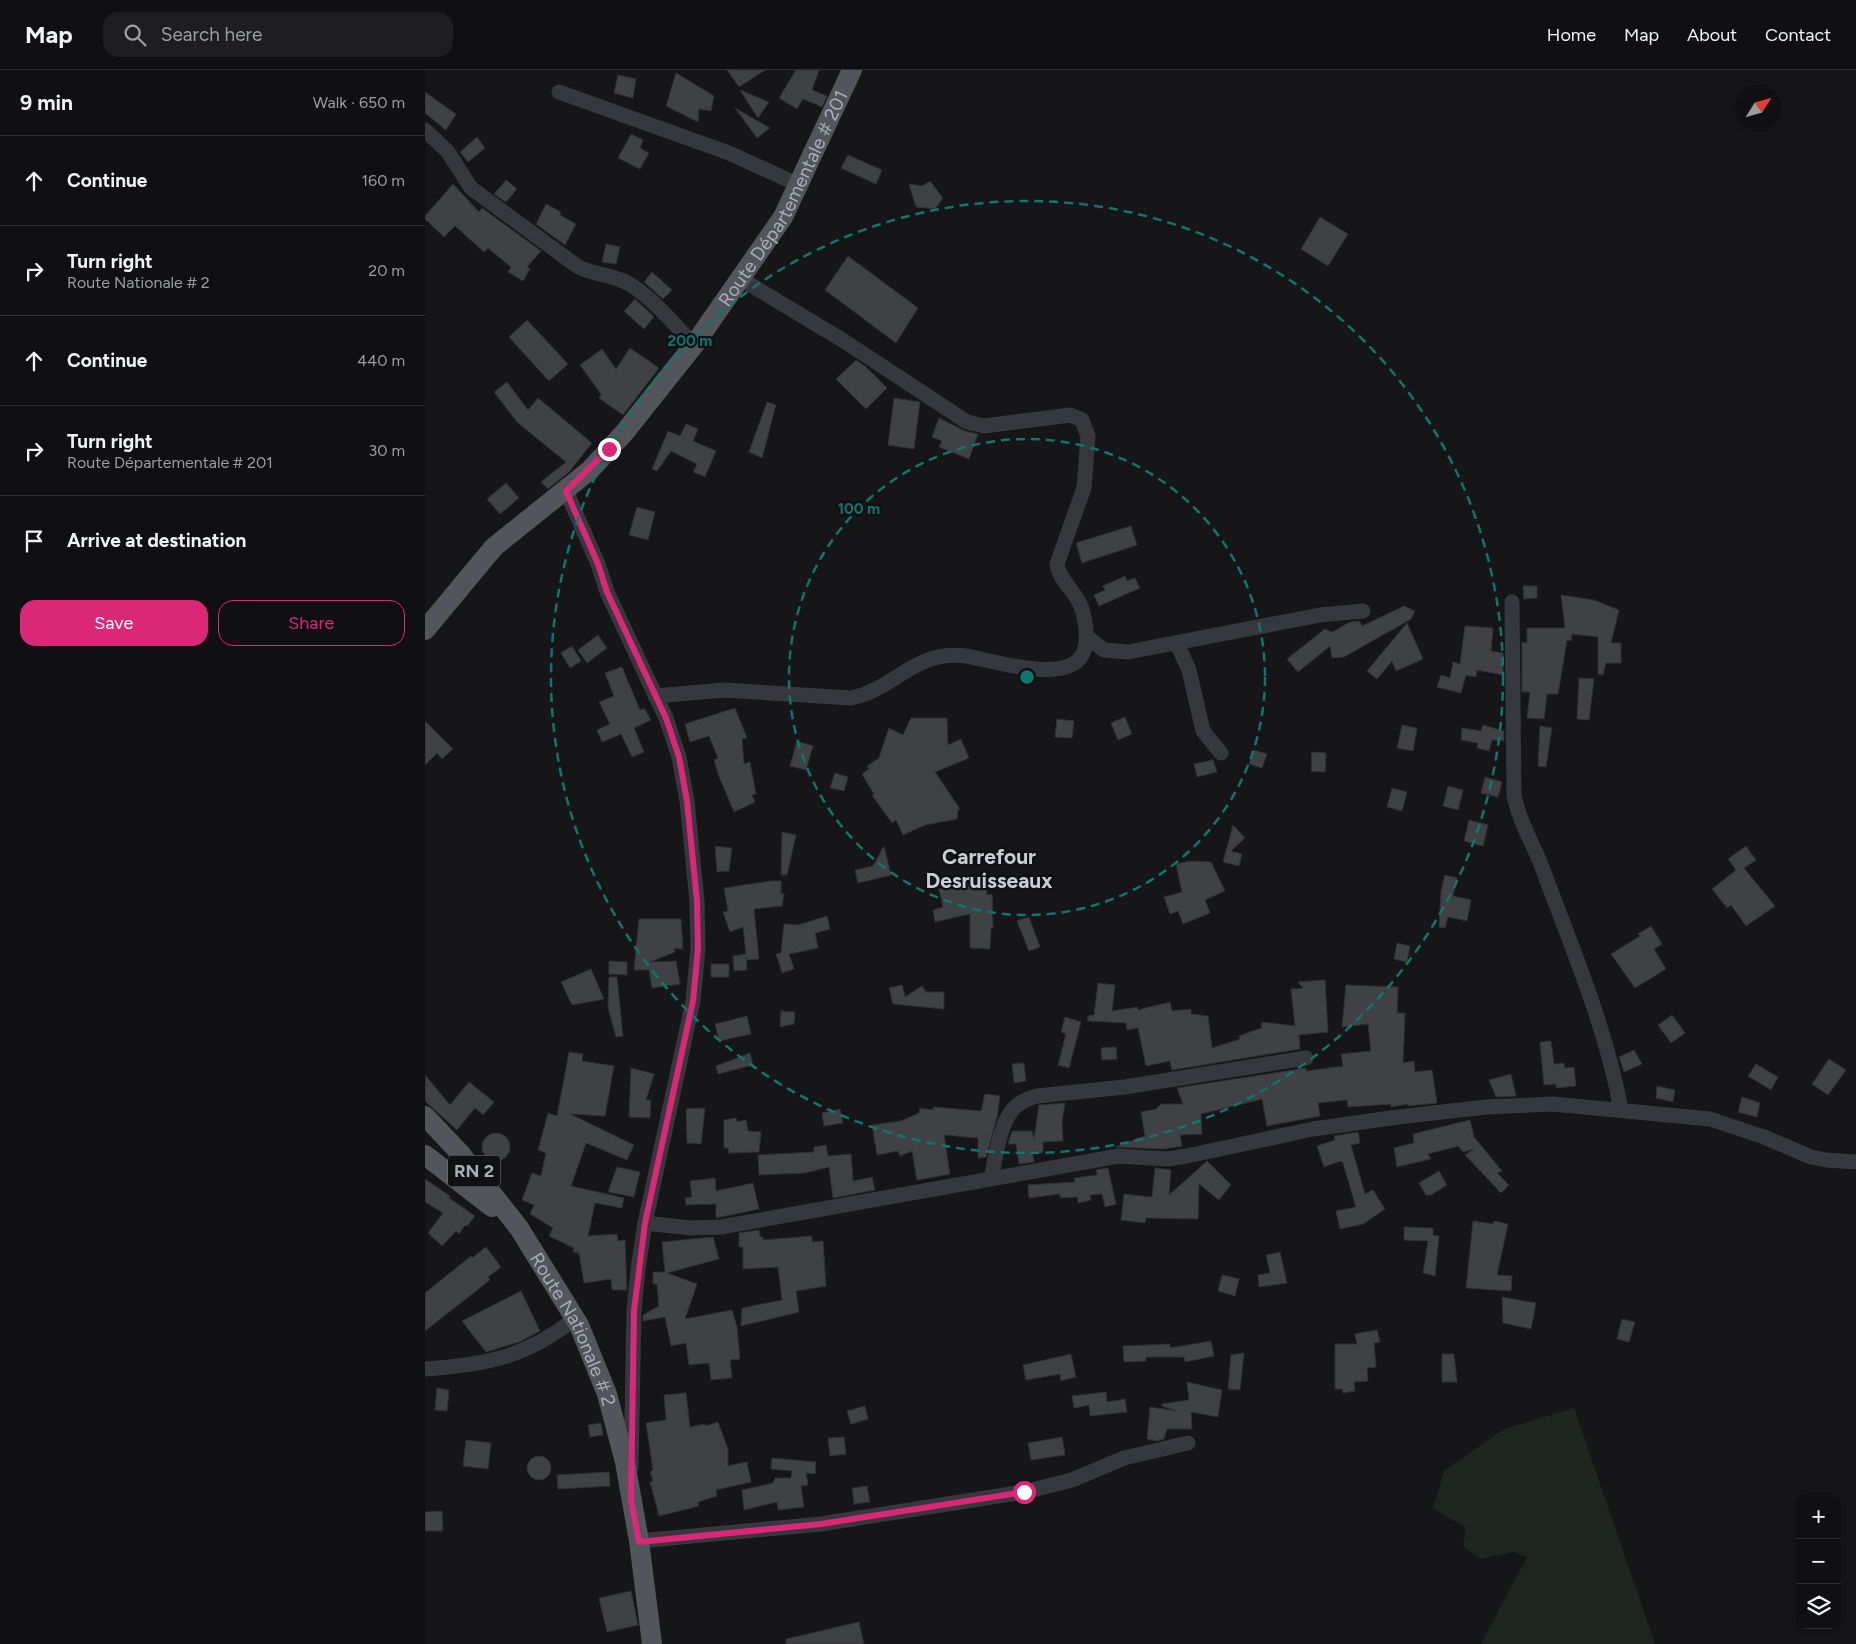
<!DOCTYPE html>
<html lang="en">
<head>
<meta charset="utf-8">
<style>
  :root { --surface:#101012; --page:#1e1e20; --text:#f1f3f6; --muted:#9c9d9f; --line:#303032; --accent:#db2777 }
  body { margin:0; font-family:Figtree,sans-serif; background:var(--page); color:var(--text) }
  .controls { position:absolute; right:15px; bottom:15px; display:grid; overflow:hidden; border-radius:10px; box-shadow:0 2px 8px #0003 }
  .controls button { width:45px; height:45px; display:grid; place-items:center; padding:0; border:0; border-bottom:1px solid var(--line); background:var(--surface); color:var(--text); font:25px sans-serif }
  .compass { position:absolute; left:1311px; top:15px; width:45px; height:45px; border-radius:50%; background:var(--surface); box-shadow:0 2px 8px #0003; rotate:53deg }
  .stop { position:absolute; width:15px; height:15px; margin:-11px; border:4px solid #db2777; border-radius:50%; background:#fff }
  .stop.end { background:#db2777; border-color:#fff; box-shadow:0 1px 5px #0008 }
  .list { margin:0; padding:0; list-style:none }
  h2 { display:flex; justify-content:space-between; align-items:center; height:65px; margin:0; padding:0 20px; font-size:21px }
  h2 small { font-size:16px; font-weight:400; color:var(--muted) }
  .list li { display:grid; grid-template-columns:32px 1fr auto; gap:15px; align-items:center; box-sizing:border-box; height:90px; padding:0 20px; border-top:1px solid var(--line) }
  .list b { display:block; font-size:19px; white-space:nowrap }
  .list p { margin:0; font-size:16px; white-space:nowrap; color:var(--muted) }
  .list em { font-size:16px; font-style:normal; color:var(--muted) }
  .actions { display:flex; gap:10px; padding:15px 20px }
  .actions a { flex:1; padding:11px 0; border:1px solid var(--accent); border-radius:15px; text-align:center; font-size:18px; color:var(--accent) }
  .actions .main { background:var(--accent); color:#fff }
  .icon { flex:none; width:28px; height:28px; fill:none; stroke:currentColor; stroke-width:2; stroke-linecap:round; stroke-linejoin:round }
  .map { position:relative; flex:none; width:1431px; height:1574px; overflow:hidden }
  header { display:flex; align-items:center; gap:30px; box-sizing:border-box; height:70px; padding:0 25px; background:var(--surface); border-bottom:1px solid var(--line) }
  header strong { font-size:24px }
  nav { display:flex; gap:28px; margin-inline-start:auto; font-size:18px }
  .search { width:350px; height:45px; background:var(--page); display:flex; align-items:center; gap:12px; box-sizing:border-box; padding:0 18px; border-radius:15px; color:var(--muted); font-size:19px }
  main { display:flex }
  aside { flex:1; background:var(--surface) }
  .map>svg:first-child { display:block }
  .green { fill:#1e261f }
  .building { fill:#404145; stroke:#303034 }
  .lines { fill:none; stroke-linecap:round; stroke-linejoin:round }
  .minor { stroke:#37383d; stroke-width:15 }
  .major { stroke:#53555c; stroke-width:20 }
  .route { stroke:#db2777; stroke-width:6 }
  .ring { fill:none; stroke:#0f766e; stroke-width:2.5; stroke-dasharray:9 6 }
  .labels { text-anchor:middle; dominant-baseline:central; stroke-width:4.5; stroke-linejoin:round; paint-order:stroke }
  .shield { fill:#111113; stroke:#7b7e86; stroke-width:1 }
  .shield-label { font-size:18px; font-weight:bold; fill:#a8adb8 }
  .street-label { font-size:19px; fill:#a8adb8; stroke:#111113 }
  .quarter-label { font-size:21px; font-weight:bold; fill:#c9ccd4; stroke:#111113 }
  .centre { fill:#0f766e; stroke:#111113; stroke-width:2.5 }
  .ring-label { font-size:15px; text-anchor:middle; font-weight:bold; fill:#0f766e; stroke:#111113; stroke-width:4.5; stroke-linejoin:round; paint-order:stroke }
</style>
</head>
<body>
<header>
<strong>Map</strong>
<div class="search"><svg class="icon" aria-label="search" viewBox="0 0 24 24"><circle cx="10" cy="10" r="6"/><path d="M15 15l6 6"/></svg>Search here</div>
<nav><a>Home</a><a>Map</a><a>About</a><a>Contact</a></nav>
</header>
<main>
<aside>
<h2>9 min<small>Walk · 650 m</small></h2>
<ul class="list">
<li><svg class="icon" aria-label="ahead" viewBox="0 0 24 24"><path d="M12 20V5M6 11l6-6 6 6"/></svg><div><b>Continue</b></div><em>160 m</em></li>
<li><svg class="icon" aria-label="right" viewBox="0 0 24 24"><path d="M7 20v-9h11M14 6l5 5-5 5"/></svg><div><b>Turn right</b><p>Route Nationale # 2</p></div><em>20 m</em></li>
<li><svg class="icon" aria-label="ahead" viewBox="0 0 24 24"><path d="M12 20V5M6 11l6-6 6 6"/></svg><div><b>Continue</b></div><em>440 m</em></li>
<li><svg class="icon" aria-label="right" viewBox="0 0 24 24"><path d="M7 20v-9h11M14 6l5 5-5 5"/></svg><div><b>Turn right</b><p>Route Départementale # 201</p></div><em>30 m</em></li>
<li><svg class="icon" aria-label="arrive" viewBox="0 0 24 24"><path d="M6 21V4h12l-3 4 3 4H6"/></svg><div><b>Arrive at destination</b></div></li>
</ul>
<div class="actions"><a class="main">Save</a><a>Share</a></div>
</aside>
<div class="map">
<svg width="1431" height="1574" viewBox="0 0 1431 1574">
  <rect width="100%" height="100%" fill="#161618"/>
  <polygon class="green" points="1149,1338 1230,1574 1056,1574 1102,1487 1088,1482 1055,1489 1038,1476 1041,1458 1008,1438 1019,1401 1079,1359"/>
  <g class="building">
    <polygon points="302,0 340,0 314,17"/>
    <polygon points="371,0 394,0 387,20 402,26 397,37 378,29 372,39 354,28"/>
    <polygon points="251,3 289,26 286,41 274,39 273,52 241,36"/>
    <polygon points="193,5 211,9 208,28 189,23"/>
    <polygon points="315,20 344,32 333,48"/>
    <polygon points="0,22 31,44 21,60 0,43"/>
    <polygon points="310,38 345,58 332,68"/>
    <polygon points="206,64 218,70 215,78 224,83 215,99 193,88"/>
    <polygon points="52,67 60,78 43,92 35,82"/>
    <polygon points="423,85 457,100 451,114 416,98"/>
    <polygon points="81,110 92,119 81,132 69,124"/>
    <polygon points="505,111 518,128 510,139 491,137 484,114 497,116"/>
    <polygon points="28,114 54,142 57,138 116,181 102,197 105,199 98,211 83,202 86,197 63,178 59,182 30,156 19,167 0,149 0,146"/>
    <polygon points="121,134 136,142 135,145 151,154 140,175 111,154"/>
    <polygon points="895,147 923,164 903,196 876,179"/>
    <polygon points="181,174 195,177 191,194 177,192"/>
    <polygon points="423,186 493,238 471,273 400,220"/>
    <polygon points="227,202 247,220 238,229 219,212"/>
    <polygon points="210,229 229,247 219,259 199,241"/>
    <polygon points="102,250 143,294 124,311 84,267"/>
    <polygon points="205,278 234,298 198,345 174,328 176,324 155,295 177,279 191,299"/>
    <polygon points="431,290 441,297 462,318 441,339 411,309"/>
    <polygon points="82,312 103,340 113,328 167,373 144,402 123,419 116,412 141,392 92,352 69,322"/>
    <polygon points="469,328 495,332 489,379 463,375"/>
    <polygon points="342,332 351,335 337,388 324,382"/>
    <polygon points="514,348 540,361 553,364 544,389 514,377 517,371 507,367"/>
    <polygon points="261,354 273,359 268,371 291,381 280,407 268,402 272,394 246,381 232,401 227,399 243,361 255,366"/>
    <polygon points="81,413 94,428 75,444 62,429"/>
    <polygon points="212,437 230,442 223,470 204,465"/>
    <polygon points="706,456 712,475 657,493 651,473"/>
    <polygon points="700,506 702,511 710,508 715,518 674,536 669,525 680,520 678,516"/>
    <polygon points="1098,516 1112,516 1112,528 1099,529"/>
    <polygon points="1136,525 1169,530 1194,540 1186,573 1196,573 1196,593 1181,593 1178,605 1173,604 1173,567 1147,564 1146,571 1142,570 1133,624 1122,624 1119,649 1102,648 1105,622 1097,622 1097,572 1102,573 1102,558 1140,558"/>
    <polygon points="979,536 990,541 986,549 919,587 907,588 905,576 873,602 862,589 900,559 907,562 925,552 934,551 937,556"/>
    <polygon points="982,553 998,589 971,601 967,591 952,609 942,601"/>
    <polygon points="1040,556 1068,558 1066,581 1078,583 1078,605 1052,600 1051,607 1041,605 1036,623 1012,617 1016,605 1025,608 1028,592 1035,594"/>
    <polygon points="173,565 182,578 162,593 153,580"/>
    <polygon points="147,576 156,591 145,598 136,583"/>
    <polygon points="197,597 215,640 219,638 226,650 209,658 219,682 207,687 196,664 177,672 172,660 185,654 174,632 189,626 180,603"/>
    <polygon points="1154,608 1169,609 1164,650 1152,649"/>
    <polygon points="310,638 322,668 317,669 319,694 325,692 331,724 327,725 330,732 309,742 293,704 289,690 293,688 284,666 265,672 260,654"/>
    <polygon points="700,647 707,664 693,670 686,653"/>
    <polygon points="486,648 522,648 523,675 536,669 544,688 510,702 535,739 533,740 532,749 500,755 478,765 471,750 467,753 447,725 449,724 437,704 444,699 442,696 454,688 464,658 478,665"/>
    <polygon points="632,649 649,651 647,668 630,667"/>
    <polygon points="0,651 28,679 17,689 12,683 0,695"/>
    <polygon points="977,655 992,658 988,681 972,678"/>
    <polygon points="1058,655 1079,661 1079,671 1067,670 1064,681 1052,678 1053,673 1036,670 1037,658 1056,661"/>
    <polygon points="1115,656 1127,658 1121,697 1113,696"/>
    <polygon points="372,671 388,676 381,700 365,696"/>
    <polygon points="829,680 842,684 837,698 824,694"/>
    <polygon points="887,682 901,683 900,702 886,701"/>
    <polygon points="788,690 792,702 772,707 769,694"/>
    <polygon points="410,703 423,707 419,721 405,718"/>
    <polygon points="1060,707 1077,712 1073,727 1056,723"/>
    <polygon points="1023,716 1038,720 1033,740 1018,736"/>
    <polygon points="967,718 982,722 977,741 962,737"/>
    <polygon points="1044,750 1063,755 1058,776 1039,771"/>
    <polygon points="808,755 820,768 806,781 817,784 814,796 798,792"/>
    <polygon points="357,762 371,765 362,805 356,805"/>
    <polygon points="290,776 307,778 304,801 292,802"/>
    <polygon points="459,776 466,805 433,813 430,800 448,796"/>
    <polygon points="1321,776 1331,790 1319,798 1350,836 1321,856 1306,835 1302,838 1287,819 1311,800 1303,789"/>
    <polygon points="765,791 786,792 800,821 780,830 785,843 758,854 753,841 745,844 739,827 757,822 751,794"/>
    <polygon points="1020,805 1032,808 1028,826 1046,830 1042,851 1023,847 1020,858 1014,857 1016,821"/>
    <polygon points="346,811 356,811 356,824 359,824 357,836 329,839 334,889 321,890 321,887 322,900 309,901 308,886 321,884 318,857 305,862 298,842 303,841 299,818"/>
    <polygon points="537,814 538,816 561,814 562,825 567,824 568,858 566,858 565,879 545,878 545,844 510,852 508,840 518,837 514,819"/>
    <polygon points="402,846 405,859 390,863 393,878 364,884 369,899 357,903 351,884 356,883 359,854 373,855"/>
    <polygon points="604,847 615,877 604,881 592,851"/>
    <polygon points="214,849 256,849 258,879 249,878 250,882 225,892 251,891 255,914 227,918 224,900 209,900"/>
    <polygon points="1226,856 1237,874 1229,879 1241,899 1210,918 1186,884 1215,866 1213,864"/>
    <polygon points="972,873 985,876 982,892 969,889"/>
    <polygon points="184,891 202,892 202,905 184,904"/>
    <rect x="286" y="894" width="18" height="13"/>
    <polygon points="166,899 179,929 147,935 136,912"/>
    <polygon points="184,907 192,907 198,966 191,967 183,938"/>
    <polygon points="900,910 903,962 874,965 875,979 747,1000 745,991 721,996 713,958 702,960 701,953 663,951 663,946 669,945 673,913 690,915 687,941 713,937 713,940 745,932 747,941 766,939 766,944 783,946 787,978 815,969 814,966 836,958 837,952 870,956 866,919 878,918 873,912"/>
    <polygon points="477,915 480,927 497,916 501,922 519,922 519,939 468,934 464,918"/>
    <polygon points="921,915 973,917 972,943 980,943 978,993 989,991 990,1002 1007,1000 1012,1033 983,1036 983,1034 966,1037 966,1034 923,1037 922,1030 893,1033 895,1046 842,1056 837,1029 776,1044 777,1064 755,1065 757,1076 739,1079 690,1077 720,1066 716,1042 731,1039 736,1034 758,1034 752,1018 881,998 881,1001 918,996 916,984 946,981 943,954 917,957"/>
    <polygon points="356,941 370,942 369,954 355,957"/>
    <polygon points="1247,945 1260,963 1246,973 1233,955"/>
    <polygon points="322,946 326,964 294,971 290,954"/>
    <polygon points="640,947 656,952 644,998 633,995 641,964 636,962"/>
    <polygon points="1126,971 1129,994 1139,993 1140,998 1149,997 1151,1016 1131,1018 1131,1014 1119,1015 1115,972"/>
    <polygon points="691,977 692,989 677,990 676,978"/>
    <polygon points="1209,980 1217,994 1199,1002 1194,987"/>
    <polygon points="144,982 158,984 157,991 189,996 180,1046 145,1044 209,1075 202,1090 161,1073 146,1116 199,1128 197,1138 170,1133 163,1166 192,1164 193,1171 200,1170 202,1220 187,1220 186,1209 159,1213 154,1183 148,1182 149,1178 124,1166 128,1158 105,1144 109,1135 97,1130 107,1103 116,1106 121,1083 113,1080 123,1043 132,1046"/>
    <polygon points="325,983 328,995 293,1004 291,996"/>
    <polygon points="1404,989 1421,1000 1403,1025 1387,1014"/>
    <polygon points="599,993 601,1011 589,1013 587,994"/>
    <polygon points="1331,994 1353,1007 1346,1020 1323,1006"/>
    <polygon points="206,998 229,1004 221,1030 226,1030 225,1048 204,1047"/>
    <polygon points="1086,1004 1091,1026 1071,1027 1064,1010"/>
    <polygon points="0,1005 25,1035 44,1012 69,1032 58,1045 50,1038 32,1060 0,1031"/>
    <polygon points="1232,1016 1250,1020 1248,1032 1231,1028"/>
    <polygon points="560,1024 575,1026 572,1047 561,1087 553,1088 553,1068 519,1065 525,1104 492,1110 487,1081 475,1086 473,1081 452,1085 447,1055 476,1051 494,1043 495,1038 508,1040 508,1037 556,1041"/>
    <polygon points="1317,1027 1335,1033 1332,1047 1313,1042"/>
    <polygon points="640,1033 637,1051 638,1071 618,1072 618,1083 607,1082 609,1092 594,1094 591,1074 583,1074 587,1061 607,1061 609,1069 614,1035"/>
    <polygon points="280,1038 276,1074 262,1073 261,1039"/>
    <polygon points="415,1039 418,1053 399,1056 397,1043"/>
    <polygon points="311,1048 312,1052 321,1050 323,1061 336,1062 334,1082 304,1083 303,1078 299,1078 299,1050"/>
    <polygon points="1045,1050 1049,1067 1077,1101 1072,1103 1084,1115 1076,1123 1040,1085 1049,1079 1038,1082 1033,1076 1003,1084 1006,1089 972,1097 969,1078 989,1073 988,1064"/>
    <polygon points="933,1062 935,1073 926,1075 940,1124 948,1120 960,1139 938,1154 915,1159 911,1141 931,1137 918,1093 916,1091 899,1097 892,1076 910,1070 909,1066"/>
    <circle cx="71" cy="1077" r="14"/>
    <polygon points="401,1075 403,1086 426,1084 428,1111 447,1107 450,1120 408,1128 404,1097 380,1103 334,1105 333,1085 389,1082 389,1077"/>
    <polygon points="782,1091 806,1115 794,1130 774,1114 773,1149 721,1148 720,1153 696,1150 699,1124 727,1127 730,1098 746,1100 744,1125"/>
    <polygon points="192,1097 215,1102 209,1127 183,1122"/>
    <polygon points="683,1098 691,1134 680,1137 677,1124 665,1125 666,1130 653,1133 652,1127 635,1128 635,1124 604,1128 603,1115 650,1112 649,1108 672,1105 671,1100"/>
    <polygon points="1014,1101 1022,1115 1006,1125 1001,1125 994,1113"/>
    <polygon points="290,1108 291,1121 328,1113 334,1139 291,1148 291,1134 261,1135 260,1128 267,1127 265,1111"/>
    <polygon points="0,1109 25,1126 24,1128 50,1146 42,1156 40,1155 34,1164 31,1161 17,1176 3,1163 18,1143 0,1132"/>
    <polygon points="1048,1151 1068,1154 1069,1151 1083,1154 1072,1205 1087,1206 1086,1221 1041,1218"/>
    <polygon points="979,1157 1008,1158 1008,1165 1014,1166 1010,1206 998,1203 1003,1171 979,1170"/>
    <polygon points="334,1160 335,1167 338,1167 338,1170 387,1166 387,1172 398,1171 401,1216 371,1221 374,1242 316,1256 317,1238 357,1230 353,1197 318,1199 318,1177 314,1177 314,1163"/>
    <polygon points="288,1167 294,1189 242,1203 272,1214 260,1249 307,1240 312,1257 315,1289 305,1290 307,1308 286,1310 284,1293 264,1295 261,1273 246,1276 240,1247 218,1251 218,1245 234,1236 232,1214 228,1214 228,1202 240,1202 237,1172"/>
    <polygon points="61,1177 76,1197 63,1207 65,1210 0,1261 0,1223 46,1186 47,1188"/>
    <polygon points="855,1182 862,1213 834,1217 833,1205 845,1203 841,1185"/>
    <polygon points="797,1205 814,1209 810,1226 793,1221"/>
    <polygon points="96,1221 115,1261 94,1272 61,1282 37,1251"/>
    <polygon points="1077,1227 1111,1233 1106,1259 1078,1253"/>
    <polygon points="1197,1249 1210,1252 1204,1272 1192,1269"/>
    <polygon points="952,1260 955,1272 949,1273 951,1297 942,1298 943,1311 929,1312 930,1321 918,1323 917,1319 910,1319 910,1274 932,1274 930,1264"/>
    <polygon points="786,1271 789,1286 760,1292 759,1287 721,1287 721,1291 699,1292 698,1276 745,1274 745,1278"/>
    <polygon points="819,1283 815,1320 803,1319 806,1285"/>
    <polygon points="646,1284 651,1307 636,1311 635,1304 601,1310 598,1295"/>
    <polygon points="1017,1284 1029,1284 1032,1312 1017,1312"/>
    <polygon points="762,1312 797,1320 793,1347 766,1342 767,1359 742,1359 739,1369 731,1371 722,1369 725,1337 752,1341 737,1336 737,1334 764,1330"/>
    <polygon points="12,1318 24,1320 22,1341 10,1340"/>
    <polygon points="681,1322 682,1332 700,1329 702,1342 665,1346 664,1335 649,1338 647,1326"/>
    <polygon points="261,1323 265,1357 280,1354 280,1356 293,1352 303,1379 303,1396 322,1392 326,1412 291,1420 292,1426 273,1432 274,1436 234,1446 225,1412 228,1411 225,1402 228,1400 221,1353 241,1350 239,1325"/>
    <polygon points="440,1336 443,1349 426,1354 422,1341"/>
    <polygon points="176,1353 178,1365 165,1367 163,1355"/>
    <polygon points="419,1367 421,1384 405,1386 403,1368"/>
    <polygon points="637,1367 640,1385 606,1390 603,1373"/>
    <polygon points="41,1370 66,1373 63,1399 38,1396"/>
    <circle cx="114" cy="1398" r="12"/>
    <polygon points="347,1388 391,1392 390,1404 381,1403 383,1415 376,1416 379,1437 353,1440 352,1432 319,1440 317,1420 348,1413 350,1408 366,1408 367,1401 346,1399"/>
    <polygon points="184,1402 185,1416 133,1419 132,1405"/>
    <polygon points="442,1416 445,1432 429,1434 427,1418"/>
    <polygon points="17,1441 18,1461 0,1461 0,1442"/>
    <polygon points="206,1521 213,1555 182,1562 174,1528"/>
    <polygon points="434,1552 439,1574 361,1574 361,1569"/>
  </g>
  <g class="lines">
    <g class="minor">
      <polyline points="134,22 304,83 374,115"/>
      <path d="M0,60l23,22 23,36 106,78c14,8 29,8 44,14 24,9 55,46 73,65"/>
      <polyline points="141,421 173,494 182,522 241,648 254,687 262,731 272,831 273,879 268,931 220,1153 213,1199 209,1241 206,1397"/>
      <path d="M1087,532l2,194c6,28 18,45 28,71 29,79 64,159 79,243"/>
      <polyline points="662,567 679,580 703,582 895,545 938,541"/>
      <polyline points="752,574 764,600 778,661 796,683"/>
      <path d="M230,626l69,-6 127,8c43,-8 64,-49 115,-42 26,4 105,31 118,-5 5,-14 1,-38 -6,-51 -7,-12 -20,-23 -21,-36l27,-76 4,-52 -6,-16 -12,-5 -86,11 -17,-4 -123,-81 -103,-62"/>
      <path d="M566,1109c5,-22 8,-57 25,-73 6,-5 14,-8 21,-10l88,-9 181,-29"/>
      <polyline points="220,1153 266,1158 296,1157 694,1086 742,1089 762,1086 888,1059 973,1047 1061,1037 1128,1034 1285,1049 1339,1067 1386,1087 1401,1090 1431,1092"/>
      <path d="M0,1299c60,-4 103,-12 150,-51"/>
      <polyline points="214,1471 396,1454 599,1422 647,1410 699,1388 763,1373"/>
    </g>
    <g class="major">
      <path id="s1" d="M0,560l69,-83 96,-77 34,-37 70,-88 89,-128 69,-147"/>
      <path id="s2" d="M0,1046l35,37 59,75 60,97 28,69 18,68 14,79 13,103"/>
      <polyline points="0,1085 67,1137"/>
    </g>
  </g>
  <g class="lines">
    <polyline class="route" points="184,379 141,421 173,494 182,522 241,648 254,687 262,731 272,831 273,879 268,931 220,1153 209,1241 206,1430 214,1472 396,1454 599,1422"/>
  </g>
  <g class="ring">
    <circle cx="602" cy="607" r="238"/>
    <circle cx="602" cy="607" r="476"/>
  </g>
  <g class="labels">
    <rect class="shield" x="23" y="1085.5" width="52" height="31" rx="4"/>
    <g class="shield-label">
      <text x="49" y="1101">RN 2</text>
    </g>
    <g class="street-label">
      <text stroke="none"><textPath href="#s1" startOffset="566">Route Départementale # 201</textPath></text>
      <text stroke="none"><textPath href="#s2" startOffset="262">Route Nationale # 2</textPath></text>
    </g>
    <g class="quarter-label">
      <text x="564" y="786">Carrefour<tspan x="564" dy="24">Desruisseaux</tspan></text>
    </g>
  </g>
  <circle cx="602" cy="607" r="8" class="centre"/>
  <g class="ring-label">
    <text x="265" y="276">200 m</text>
    <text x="434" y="444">100 m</text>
  </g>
</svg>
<div class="controls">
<button>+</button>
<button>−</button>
<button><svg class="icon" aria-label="layers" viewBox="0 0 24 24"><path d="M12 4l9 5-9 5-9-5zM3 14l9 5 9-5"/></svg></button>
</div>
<svg class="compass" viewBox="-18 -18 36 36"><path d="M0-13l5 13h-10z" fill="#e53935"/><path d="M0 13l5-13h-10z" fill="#9c9d9f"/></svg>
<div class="stop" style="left:599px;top:1422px"></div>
<div class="stop end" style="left:184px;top:379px"></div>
</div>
</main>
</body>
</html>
